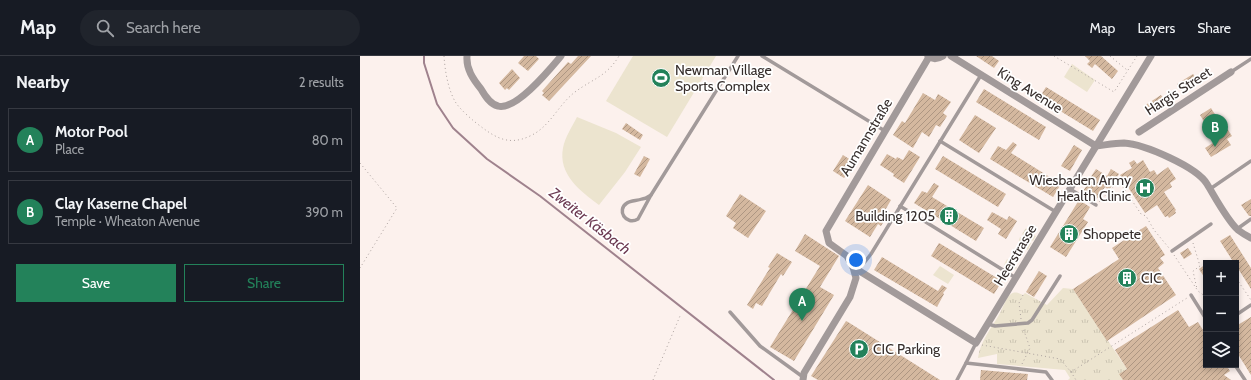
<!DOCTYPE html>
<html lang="en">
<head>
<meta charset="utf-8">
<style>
  :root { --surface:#171b24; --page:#20242c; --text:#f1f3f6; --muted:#9ea1a6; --line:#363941; --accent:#23825a }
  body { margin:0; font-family:Cabin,sans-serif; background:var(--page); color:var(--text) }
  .controls { position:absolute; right:12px; bottom:12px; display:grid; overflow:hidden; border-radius:0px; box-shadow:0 2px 6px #0003 }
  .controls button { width:36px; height:36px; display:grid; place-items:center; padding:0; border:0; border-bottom:1px solid var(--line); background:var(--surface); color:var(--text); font:20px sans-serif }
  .you { position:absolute; left:496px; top:204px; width:14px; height:14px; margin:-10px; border:3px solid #fff; border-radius:50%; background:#1a73e8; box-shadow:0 0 0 6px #1a73e833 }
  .badge { display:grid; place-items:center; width:26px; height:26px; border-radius:50%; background:var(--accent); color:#fff; font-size:13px; font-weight:700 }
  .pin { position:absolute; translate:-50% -33px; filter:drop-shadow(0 1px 2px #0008) }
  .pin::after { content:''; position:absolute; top:21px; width:14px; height:12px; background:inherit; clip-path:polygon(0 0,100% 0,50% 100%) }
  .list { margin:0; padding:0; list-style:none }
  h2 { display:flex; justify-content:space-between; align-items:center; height:52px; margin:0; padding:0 16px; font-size:17px }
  h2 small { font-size:13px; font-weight:400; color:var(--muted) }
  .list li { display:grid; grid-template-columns:26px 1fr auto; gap:12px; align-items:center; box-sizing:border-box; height:64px; margin:0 8px 8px; padding:0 8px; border:1px solid var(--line); border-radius:0px }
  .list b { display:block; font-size:15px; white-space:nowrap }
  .list p { margin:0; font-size:13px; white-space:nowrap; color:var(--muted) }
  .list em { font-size:13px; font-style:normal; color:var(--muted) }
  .actions { display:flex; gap:8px; padding:12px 16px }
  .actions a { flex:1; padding:9px 0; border:1px solid var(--accent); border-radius:0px; text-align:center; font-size:14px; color:var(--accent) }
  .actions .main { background:var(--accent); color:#fff }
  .icon { flex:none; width:22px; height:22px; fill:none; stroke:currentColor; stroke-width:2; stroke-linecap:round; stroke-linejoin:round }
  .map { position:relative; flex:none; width:891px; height:324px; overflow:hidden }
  header { display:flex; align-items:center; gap:24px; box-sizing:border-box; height:56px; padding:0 20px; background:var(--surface); border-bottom:1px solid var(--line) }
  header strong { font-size:19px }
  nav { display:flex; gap:22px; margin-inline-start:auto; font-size:14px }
  .search { width:280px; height:36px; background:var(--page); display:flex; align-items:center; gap:10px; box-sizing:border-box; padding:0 14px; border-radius:22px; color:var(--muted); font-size:15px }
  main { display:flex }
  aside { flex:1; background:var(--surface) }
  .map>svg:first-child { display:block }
  .grass { fill:url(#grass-tufts) }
  .pitch { fill:#ece4cf }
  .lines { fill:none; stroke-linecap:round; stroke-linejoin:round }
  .stream { stroke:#9f828d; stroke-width:2 }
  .building { fill:url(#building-hatch) }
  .path { stroke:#aca29f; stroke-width:1; stroke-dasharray:1 3; stroke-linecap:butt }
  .lane { stroke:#a29a9a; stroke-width:3.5 }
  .street { stroke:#a29a9a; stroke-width:7 }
  .labels { text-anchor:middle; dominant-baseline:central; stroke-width:3.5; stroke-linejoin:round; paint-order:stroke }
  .poi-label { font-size:14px; fill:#352d2b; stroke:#fff; text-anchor:start }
  .street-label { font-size:14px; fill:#352d2b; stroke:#fff }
  .water-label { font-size:15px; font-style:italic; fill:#6c3a52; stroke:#fff }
</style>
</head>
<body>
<header>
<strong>Map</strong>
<div class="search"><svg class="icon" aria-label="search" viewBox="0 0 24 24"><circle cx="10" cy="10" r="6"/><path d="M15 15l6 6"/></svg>Search here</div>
<nav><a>Map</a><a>Layers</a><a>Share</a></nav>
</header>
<main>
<aside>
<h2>Nearby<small>2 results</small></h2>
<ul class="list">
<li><span class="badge">A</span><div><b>Motor Pool</b><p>Place</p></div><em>80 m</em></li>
<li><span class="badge">B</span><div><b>Clay Kaserne Chapel</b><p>Temple · Wheaton Avenue</p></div><em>390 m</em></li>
</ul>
<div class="actions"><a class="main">Save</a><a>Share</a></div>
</aside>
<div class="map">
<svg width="891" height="324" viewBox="0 0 891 324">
  <defs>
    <pattern id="grass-tufts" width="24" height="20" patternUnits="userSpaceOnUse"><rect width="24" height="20" fill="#ece4cf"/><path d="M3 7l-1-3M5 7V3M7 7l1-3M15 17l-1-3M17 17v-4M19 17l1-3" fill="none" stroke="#cbc4b2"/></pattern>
    <pattern id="building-hatch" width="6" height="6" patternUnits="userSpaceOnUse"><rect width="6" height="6" fill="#d4b89f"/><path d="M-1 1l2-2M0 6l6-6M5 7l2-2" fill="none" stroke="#ad9682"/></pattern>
  </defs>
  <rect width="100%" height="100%" fill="#fcf1ed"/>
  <g class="grass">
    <polygon points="666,172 670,178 676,180 673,185 662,178"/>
    <polygon points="660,181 671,187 668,194 662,191 659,184"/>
    <polygon points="647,203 657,212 651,214 644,209"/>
    <path d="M703,232l10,1 54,80 -7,5 3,6h-55l2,-2 -5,-8 -68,-6v-10l-19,4c2,-17 14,-30 22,-45 3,-5 6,-16 11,-19 4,-3 8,-1 12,1l2,-2 22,12z"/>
  </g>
  <g class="pitch">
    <polygon points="273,0 356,0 307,81 246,45"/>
    <polygon points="712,8 735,24 727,36 704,21"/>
    <path d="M217,61l39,16 25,14 -16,25 -26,33c-19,-14 -41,-31 -36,-57 2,-11 9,-21 14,-31z"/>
    <polygon points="580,210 594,219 588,228 573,219"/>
  </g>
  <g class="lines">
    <polyline class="stream" points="64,0 64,7 77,48 93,72 127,103 180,140 414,324"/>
  </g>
  <g class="building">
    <polygon points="164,0 176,0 179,3 168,15 158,7"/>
    <polygon points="218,0 231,0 189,45 182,39 184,37 182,35 208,6 211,8"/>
    <polygon points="616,0 632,0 639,5 634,12"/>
    <polygon points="725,0 741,0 758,15 752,23 735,8 732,12 727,8 730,5"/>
    <polygon points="152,13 160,22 149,34 147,32 145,34 139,27"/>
    <polygon points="833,18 838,25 822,36 817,28"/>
    <polygon points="686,31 740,64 733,75 679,42"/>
    <polygon points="624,33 686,71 679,84 616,46"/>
    <polygon points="563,37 575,44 578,38 591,46 583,57 587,60 580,71 576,69 569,81 562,76 553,92 533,79 542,65 545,67"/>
    <polygon points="801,39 806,46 789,57 784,50"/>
    <polygon points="851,52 864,73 866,71 872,80 867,83 871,89 851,101 845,92 856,85 840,59"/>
    <polygon points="615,59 636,72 619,97 599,84"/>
    <polygon points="266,67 283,79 280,84 262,73"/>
    <polygon points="653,86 657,89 651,97 701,128 693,141 630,103 638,90 646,94"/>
    <polygon points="714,89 722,94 710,115 701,110"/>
    <polygon points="549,94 560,101 544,127 533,120 534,118 520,109 527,98 536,103 537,101 543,104"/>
    <polygon points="483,99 494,106 484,122 473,115"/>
    <polygon points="284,100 290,103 280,121 274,118"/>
    <polygon points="583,100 646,138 638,151 575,113"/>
    <polygon points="774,104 777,108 783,104 790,116 794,114 797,119 808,111 816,123 810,127 812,131 804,136 816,154 815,155 816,157 809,162 808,160 805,161 797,149 785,157 760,119 772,112 769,107"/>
    <polygon points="736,113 747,120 751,113 759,118 749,134 745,131 736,144 723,135 732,122 730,122"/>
    <polygon points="574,127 579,130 572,141 624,172 616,185 554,147 562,135 567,137"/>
    <polygon points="508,129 531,144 524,156 528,158 521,170 518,168 510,181 485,165"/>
    <polygon points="380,138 406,155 388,182 373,172 376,167 366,160"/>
    <polygon points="891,143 891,160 889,160 881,149"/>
    <polygon points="719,144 730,151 723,163 728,166 706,201 690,191"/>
    <polygon points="632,156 647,164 649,160 657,165 646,183 638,178 641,173 627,164"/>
    <polygon points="786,170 805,199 800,202 804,207 798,212 816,239 747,285 713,233 759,203 752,192"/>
    <polygon points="445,178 479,200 460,231 474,239 434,305 410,291 460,210 435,195"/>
    <polygon points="870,179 891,212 891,233 879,214 876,216 876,207 874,207 860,185"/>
    <polygon points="579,187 642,225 634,238 571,200"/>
    <polygon points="828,192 832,198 824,203 820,197"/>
    <polygon points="417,197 432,206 423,220 421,218 402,250 396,247 393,253 387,249 410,212 408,211"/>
    <polygon points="522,201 578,235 582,229 587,232 583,237 584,238 577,251 514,214"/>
    <polygon points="846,208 846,224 839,213"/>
    <polygon points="679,215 687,220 674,241 666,236"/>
    <polygon points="818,254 829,271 838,266 846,279 846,309 866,309 870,315 864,319 871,324 763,324 759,318 767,313 755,294"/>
    <polygon points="891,261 891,319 876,295 876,270"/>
    <polygon points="486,265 488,266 580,324 458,324 451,320"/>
    <polygon points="621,314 668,318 667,324 620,324"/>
  </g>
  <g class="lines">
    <g class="path">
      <path d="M84,0c1,15 4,34 12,47 5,7 13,14 19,19 18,14 32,25 55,14 20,-9 28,-31 45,-44 19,-14 31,-15 44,-36"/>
      <polyline points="694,0 754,36 777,0"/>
      <polyline points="750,0 767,14"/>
      <polyline points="0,107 37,152 0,212"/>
      <polyline points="739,146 756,128 763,131 781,158 786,160 794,174 809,192"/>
      <polyline points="833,187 840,210 833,215 837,233"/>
      <polyline points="814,199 838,235 846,241"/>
      <polyline points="876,227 878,225 891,244"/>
      <polyline points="661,263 659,247 663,239"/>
      <polyline points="622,289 700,303 711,316 716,324"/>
      <polyline points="662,308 670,292 663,272"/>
      <polyline points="711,316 827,242"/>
      <polyline points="293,324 320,260"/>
    </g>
    <g class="lane">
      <polyline points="402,0 525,75"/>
      <polyline points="871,16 891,3"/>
      <polyline points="580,85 696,156"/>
      <polyline points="710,133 736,149"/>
      <polyline points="850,133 891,105"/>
      <polyline points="291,139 378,0"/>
      <path d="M291,139l-13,24c-12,7 -22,-9 -11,-16 4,-3 10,-2 15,-4 4,0 6,-2 9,-4z"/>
      <polyline points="540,150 656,222"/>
      <polyline points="877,173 891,163"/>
      <polyline points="812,195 851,168"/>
      <polyline points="494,211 504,207 511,198 621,19"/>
      <polyline points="831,239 846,263"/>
      <polyline points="370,256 400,290 443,321"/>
      <polyline points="876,259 891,249"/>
      <polyline points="628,268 635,270 668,267 672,264 700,220"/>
      <polyline points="606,307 616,287"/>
      <polyline points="875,309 885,324"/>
      <polyline points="597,324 606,307 686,316 692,324"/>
    </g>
    <g class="street">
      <path d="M107,0c-1,13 6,23 14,33 4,7 9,15 17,17 18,5 52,-37 63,-50"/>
      <path d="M568,0c5,4 10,3 15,0"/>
      <path d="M591,0l145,90c9,-1 19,-3 28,-3 20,1 73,24 83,41 8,13 20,36 31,46 4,3 9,6 13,8"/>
      <polyline points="779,76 871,16"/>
      <polyline points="493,211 616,287 791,0"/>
      <polyline points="443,324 444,317 490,241 496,222 493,211 487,200 469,187 466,175 569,1"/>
    </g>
  </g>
  <defs>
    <g id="stadium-disc" transform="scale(1)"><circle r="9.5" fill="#23825a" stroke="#fff"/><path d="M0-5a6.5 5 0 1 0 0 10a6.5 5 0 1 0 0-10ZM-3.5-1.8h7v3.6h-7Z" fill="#fff"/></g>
    <g id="hospital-disc" transform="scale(1)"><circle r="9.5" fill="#23825a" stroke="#fff"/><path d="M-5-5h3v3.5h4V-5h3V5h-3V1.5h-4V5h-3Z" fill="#fff"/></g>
    <g id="building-disc" transform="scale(1)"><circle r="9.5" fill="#23825a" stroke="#fff"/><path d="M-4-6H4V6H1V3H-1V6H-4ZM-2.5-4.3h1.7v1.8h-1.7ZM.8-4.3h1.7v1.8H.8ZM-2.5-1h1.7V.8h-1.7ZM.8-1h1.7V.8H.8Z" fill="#fff"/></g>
    <g id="parking-disc" transform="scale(1)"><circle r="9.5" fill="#23825a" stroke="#fff"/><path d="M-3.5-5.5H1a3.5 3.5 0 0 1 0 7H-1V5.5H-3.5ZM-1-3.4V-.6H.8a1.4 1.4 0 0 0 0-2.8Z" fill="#fff"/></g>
  </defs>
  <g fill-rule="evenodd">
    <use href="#stadium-disc" x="301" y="22"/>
    <use href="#hospital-disc" x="785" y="132"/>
    <use href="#building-disc" x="589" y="160"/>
    <use href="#building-disc" x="709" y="178"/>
    <use href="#building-disc" x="767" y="222"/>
    <use href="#parking-disc" x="499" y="293"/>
  </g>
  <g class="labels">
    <g class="poi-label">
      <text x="315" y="14">Newman Village<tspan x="315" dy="16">Sports Complex</tspan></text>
      <text x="771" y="124" text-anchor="end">Wiesbaden Army<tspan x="771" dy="16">Health Clinic</tspan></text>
      <text x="575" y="160" text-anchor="end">Building 1205</text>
      <text x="723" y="178">Shoppete</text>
      <text x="781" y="222">CIC</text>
      <text x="513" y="293">CIC Parking</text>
    </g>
    <g class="street-label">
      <text transform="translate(670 34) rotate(32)">King Avenue</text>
      <text transform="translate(818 35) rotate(-33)">Hargis Street</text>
      <text transform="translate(506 81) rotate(-59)">Aumannstraße</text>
      <text transform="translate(655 199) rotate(-59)">Heerstrasse</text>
    </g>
    <g class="water-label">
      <text transform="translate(230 165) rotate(38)">Zweiter Käsbach</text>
    </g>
  </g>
</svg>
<div class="controls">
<button>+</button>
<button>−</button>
<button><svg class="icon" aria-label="layers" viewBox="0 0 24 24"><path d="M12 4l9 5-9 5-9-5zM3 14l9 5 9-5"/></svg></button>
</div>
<div class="you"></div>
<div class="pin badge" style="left:442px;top:265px">A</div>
<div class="pin badge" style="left:855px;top:91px">B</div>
</div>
</main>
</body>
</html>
